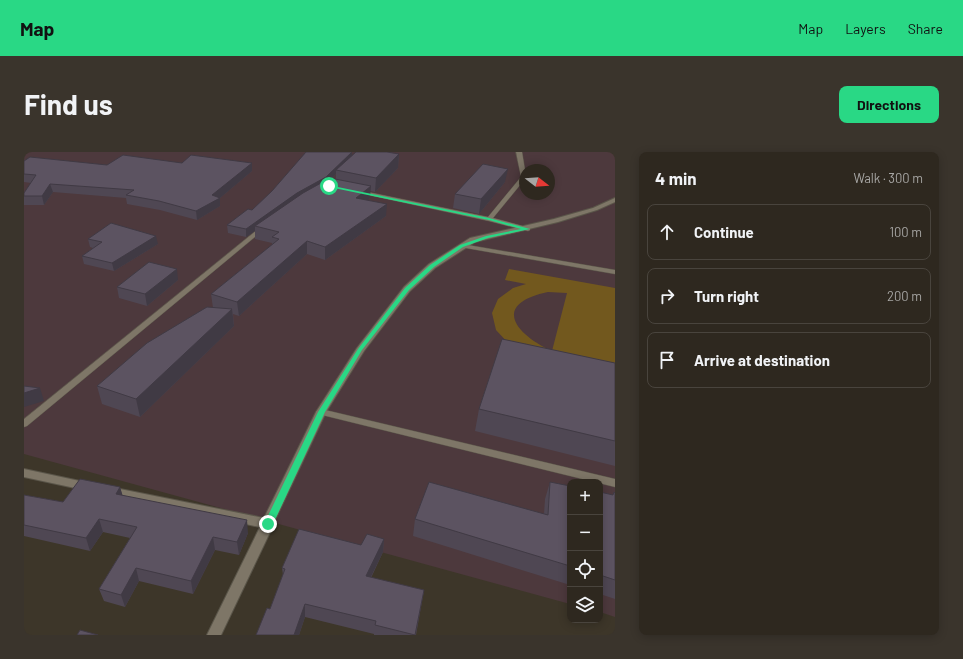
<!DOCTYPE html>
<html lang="en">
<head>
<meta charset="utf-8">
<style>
  :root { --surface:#2e281f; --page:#3a342c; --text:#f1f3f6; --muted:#a7a6a4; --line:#49443d; --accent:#29d885 }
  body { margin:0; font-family:Barlow,sans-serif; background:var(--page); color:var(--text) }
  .controls { position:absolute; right:12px; bottom:12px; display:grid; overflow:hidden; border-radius:8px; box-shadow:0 2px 10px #0003 }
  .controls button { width:36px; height:36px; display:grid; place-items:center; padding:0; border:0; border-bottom:1px solid var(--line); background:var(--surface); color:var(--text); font:20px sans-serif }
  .compass { position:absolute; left:495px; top:12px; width:36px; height:36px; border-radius:50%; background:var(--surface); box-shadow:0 2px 10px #0003; rotate:107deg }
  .stop { position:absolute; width:12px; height:12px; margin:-9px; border:3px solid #29d885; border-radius:50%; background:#fff }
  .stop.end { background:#29d885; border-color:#fff; box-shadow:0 1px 4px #0008 }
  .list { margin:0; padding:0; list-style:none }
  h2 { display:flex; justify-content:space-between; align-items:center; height:52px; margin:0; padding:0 16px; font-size:17px }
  h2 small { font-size:13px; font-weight:400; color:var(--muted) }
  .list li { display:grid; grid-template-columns:26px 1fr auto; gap:12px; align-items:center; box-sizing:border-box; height:56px; margin:0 8px 8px; padding:0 8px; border:1px solid var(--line); border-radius:8px }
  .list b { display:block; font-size:15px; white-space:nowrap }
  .list em { font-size:13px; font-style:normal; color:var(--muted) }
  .icon { flex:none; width:22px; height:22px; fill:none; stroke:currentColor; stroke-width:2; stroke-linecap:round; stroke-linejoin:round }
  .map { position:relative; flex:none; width:591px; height:483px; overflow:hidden; border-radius:8px }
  header { display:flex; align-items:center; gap:24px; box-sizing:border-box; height:56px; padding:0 20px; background:var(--accent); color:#111 }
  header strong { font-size:19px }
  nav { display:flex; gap:22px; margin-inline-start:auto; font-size:14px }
  .intro { display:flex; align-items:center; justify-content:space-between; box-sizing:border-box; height:96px; padding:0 24px }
  h1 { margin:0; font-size:28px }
  .button { padding:10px 18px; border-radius:8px; background:var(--accent); color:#111; font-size:14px; font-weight:700 }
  main { display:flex; gap:24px; padding:0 24px }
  aside { flex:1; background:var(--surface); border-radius:8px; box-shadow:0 2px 10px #0003 }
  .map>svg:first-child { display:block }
  .education { fill:#4d393d; fill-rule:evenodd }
  .green { fill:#72581e; fill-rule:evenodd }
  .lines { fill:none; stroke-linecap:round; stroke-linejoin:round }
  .service-casing { stroke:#5a5549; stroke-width:1 }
  .minor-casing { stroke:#5a5549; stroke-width:2 }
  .service { fill:#7e7667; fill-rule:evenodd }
  .minor { fill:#7e7667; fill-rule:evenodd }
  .wall { fill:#4f4753; fill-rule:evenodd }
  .shaded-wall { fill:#403a44 }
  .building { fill:#5c5361; stroke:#403a44 }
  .route { fill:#29d885 }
</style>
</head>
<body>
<header>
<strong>Map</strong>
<nav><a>Map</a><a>Layers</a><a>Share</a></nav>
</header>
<div class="intro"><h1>Find us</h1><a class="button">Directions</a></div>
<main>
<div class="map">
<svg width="591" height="483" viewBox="0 0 591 483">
  <rect width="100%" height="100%" fill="#3d3629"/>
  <path class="education" d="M0,0h591v465l-15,-5v-130h-30v122l-546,-150zM501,18h24v24h-24z"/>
  <path class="green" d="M485,117l106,19v91l-104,-33 -15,-16 -4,-17 6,-14 15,-11 13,-4 -21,-4zM524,140l19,1 -15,58c-37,-17 -61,-47 -4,-59z"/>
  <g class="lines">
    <g class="service-casing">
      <g id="service">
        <polygon points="492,0 498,0 501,18 501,27 469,66 506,76 506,78 504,79 465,69 331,40 334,38 464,65 497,25"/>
        <polygon points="238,74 243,75 3,274 0,275 0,267"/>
        <polygon points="438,92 591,118 591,122 436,95 436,93"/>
        <polygon points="297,257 591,327 591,335 294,262 292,260 294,258"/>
      </g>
    </g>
    <g class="minor-casing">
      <g id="minor">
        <polygon points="591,46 591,50 573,58 534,70 451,90 411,116 386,139 340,199 302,260 250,370 251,372 248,376 197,483 183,483 236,375 86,343 82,342 80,339 82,336 86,335 240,366 292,260 333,196 380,135 405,112 446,86 530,67 569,56"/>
        <polygon points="0,317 65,331 69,332 71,335 69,338 65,339 0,325"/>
      </g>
    </g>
    <use href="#service" class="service"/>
    <use href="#minor" class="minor"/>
  </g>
  <g class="wall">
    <path d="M375,2l-1,14 -23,24 -5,-1v7l-3,2 19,16 -61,44 -18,-6 -68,62 -6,-2 1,12 -94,91 -38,-13 -5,-18 116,-78 -2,-14 61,-49v-2l-17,-4v-8l-9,6 -18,-4 -1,-8 25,-15 100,-54zM312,22v5l-4,-1z"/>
    <polygon points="0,9 83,13 158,11 228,19 196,46 196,54 173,68 136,58 103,52 102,46 29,40 20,53 0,53 0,41 7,31 0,30"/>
    <polygon points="481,30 455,62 429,56 431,42"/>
    <polygon points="64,87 134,92 90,119 60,112 58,104 69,96 66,95"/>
    <polygon points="154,128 123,154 95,146 93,135"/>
    <polygon points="591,211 591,314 451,279 455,257"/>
    <polygon points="526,330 546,334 546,433 389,384 391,367 520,362 521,347"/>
    <polygon points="96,335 98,343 224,381 215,403 191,398 169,442 115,429 101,455 80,449 75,437 106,386 79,380 66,399 0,384 0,385 0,343 39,350"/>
    <polygon points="576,340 589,343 590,340 591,341 591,447 576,442"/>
    <polygon points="360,387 359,400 347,426 400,438 392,483 350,483 350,482 281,465 275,483 232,483 246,457 259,423 258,416 337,393"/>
  </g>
  <g class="shaded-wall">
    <polygon points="328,0 328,6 312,18 312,22 302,32 231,74 231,79 222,85 222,77"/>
    <polygon points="375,2 374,16 351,40 352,26"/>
    <polygon points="228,11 228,19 196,46 196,54 173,68 172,59 188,43"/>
    <polygon points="484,17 481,30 455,62 457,47"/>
    <polygon points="26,32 29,40 20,53 18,44"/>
    <polygon points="347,34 346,46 331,58 332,46"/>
    <polygon points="363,52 362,64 301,108 301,95"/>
    <polygon points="132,84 134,92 90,119 88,111"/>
    <polygon points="283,89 283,102 215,164 213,150"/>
    <polygon points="153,117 154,128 123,154 121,142"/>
    <polygon points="208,157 210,174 116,265 112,247"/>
    <polygon points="16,236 20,249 0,255 0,241"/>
    <polygon points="96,335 100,348 92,342"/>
    <polygon points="75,367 79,380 66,399 62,386"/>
    <polygon points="223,368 224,381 215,403 213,390"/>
    <polygon points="189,385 191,398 169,442 167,429"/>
    <polygon points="360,387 359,400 341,437 342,424"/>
    <polygon points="112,416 115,429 101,455 97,443"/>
    <polygon points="281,452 281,465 275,483 270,483"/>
  </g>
  <g class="building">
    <polygon points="282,0 328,0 302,25 273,41 222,77 203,73 224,57 228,58 248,39"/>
    <polygon points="332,0 363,0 375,2 352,26 312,18"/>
    <polygon points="99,3 158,11 167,3 228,11 188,43 196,46 172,59 135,49 102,43 110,38 26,32 18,44 0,44 0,41 12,23 0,22 0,9 6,5 83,13"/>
    <polygon points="459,12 484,17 457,47 431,42"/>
    <polygon points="306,26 347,34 332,46 363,52 301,95 283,89 213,150 187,142 255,87 248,85 255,80 231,74 279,41"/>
    <polygon points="87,71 132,84 88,111 58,104 78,90 64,87"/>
    <polygon points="125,110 153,117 121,142 93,135"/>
    <polygon points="183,155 208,157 112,247 73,234 123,191"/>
    <polygon points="478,187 591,211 591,289 455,257"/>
    <polygon points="0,234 16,236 0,241"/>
    <polygon points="56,327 96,335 92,342 223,368 213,390 189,385 167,429 112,416 97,443 75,437 113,375 75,367 62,386 0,373 0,343 39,350"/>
    <polygon points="405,330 524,363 526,330 546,334 546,414 391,367"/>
    <polygon points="576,340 589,343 590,340 591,341 591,428 576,423"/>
    <polygon points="275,377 337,393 343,382 360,387 342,424 400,438 391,483 351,473 352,469 281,452 270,483 232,483 243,456 246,457 261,417 258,416"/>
    <polygon points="56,478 74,483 53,483"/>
  </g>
  <polygon class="route" points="304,33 465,66 506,77 464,86 439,95 410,115 385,138 338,198 301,260 249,372 244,375 240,372 294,260 334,197 381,136 406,113 436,93 462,84 497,77 465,68 305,35"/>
</svg>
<div class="controls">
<button>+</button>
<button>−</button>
<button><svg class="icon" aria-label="locate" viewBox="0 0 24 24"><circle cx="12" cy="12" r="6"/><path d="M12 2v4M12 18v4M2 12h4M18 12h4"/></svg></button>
<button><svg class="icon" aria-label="layers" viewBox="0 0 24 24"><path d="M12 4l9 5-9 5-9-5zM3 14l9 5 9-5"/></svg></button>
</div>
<svg class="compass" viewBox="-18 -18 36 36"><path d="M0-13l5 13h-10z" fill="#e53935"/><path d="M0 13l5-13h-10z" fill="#a7a6a4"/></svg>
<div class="stop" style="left:305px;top:34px"></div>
<div class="stop end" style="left:244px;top:372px"></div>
</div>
<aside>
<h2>4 min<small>Walk · 300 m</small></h2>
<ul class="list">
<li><svg class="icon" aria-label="ahead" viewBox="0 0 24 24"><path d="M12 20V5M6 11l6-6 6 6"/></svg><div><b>Continue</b></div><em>100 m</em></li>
<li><svg class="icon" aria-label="right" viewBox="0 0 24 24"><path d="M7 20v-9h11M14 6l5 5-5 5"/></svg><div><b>Turn right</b></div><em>200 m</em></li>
<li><svg class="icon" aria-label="arrive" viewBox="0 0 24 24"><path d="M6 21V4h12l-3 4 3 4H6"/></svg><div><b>Arrive at destination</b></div></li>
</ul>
</aside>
</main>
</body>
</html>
